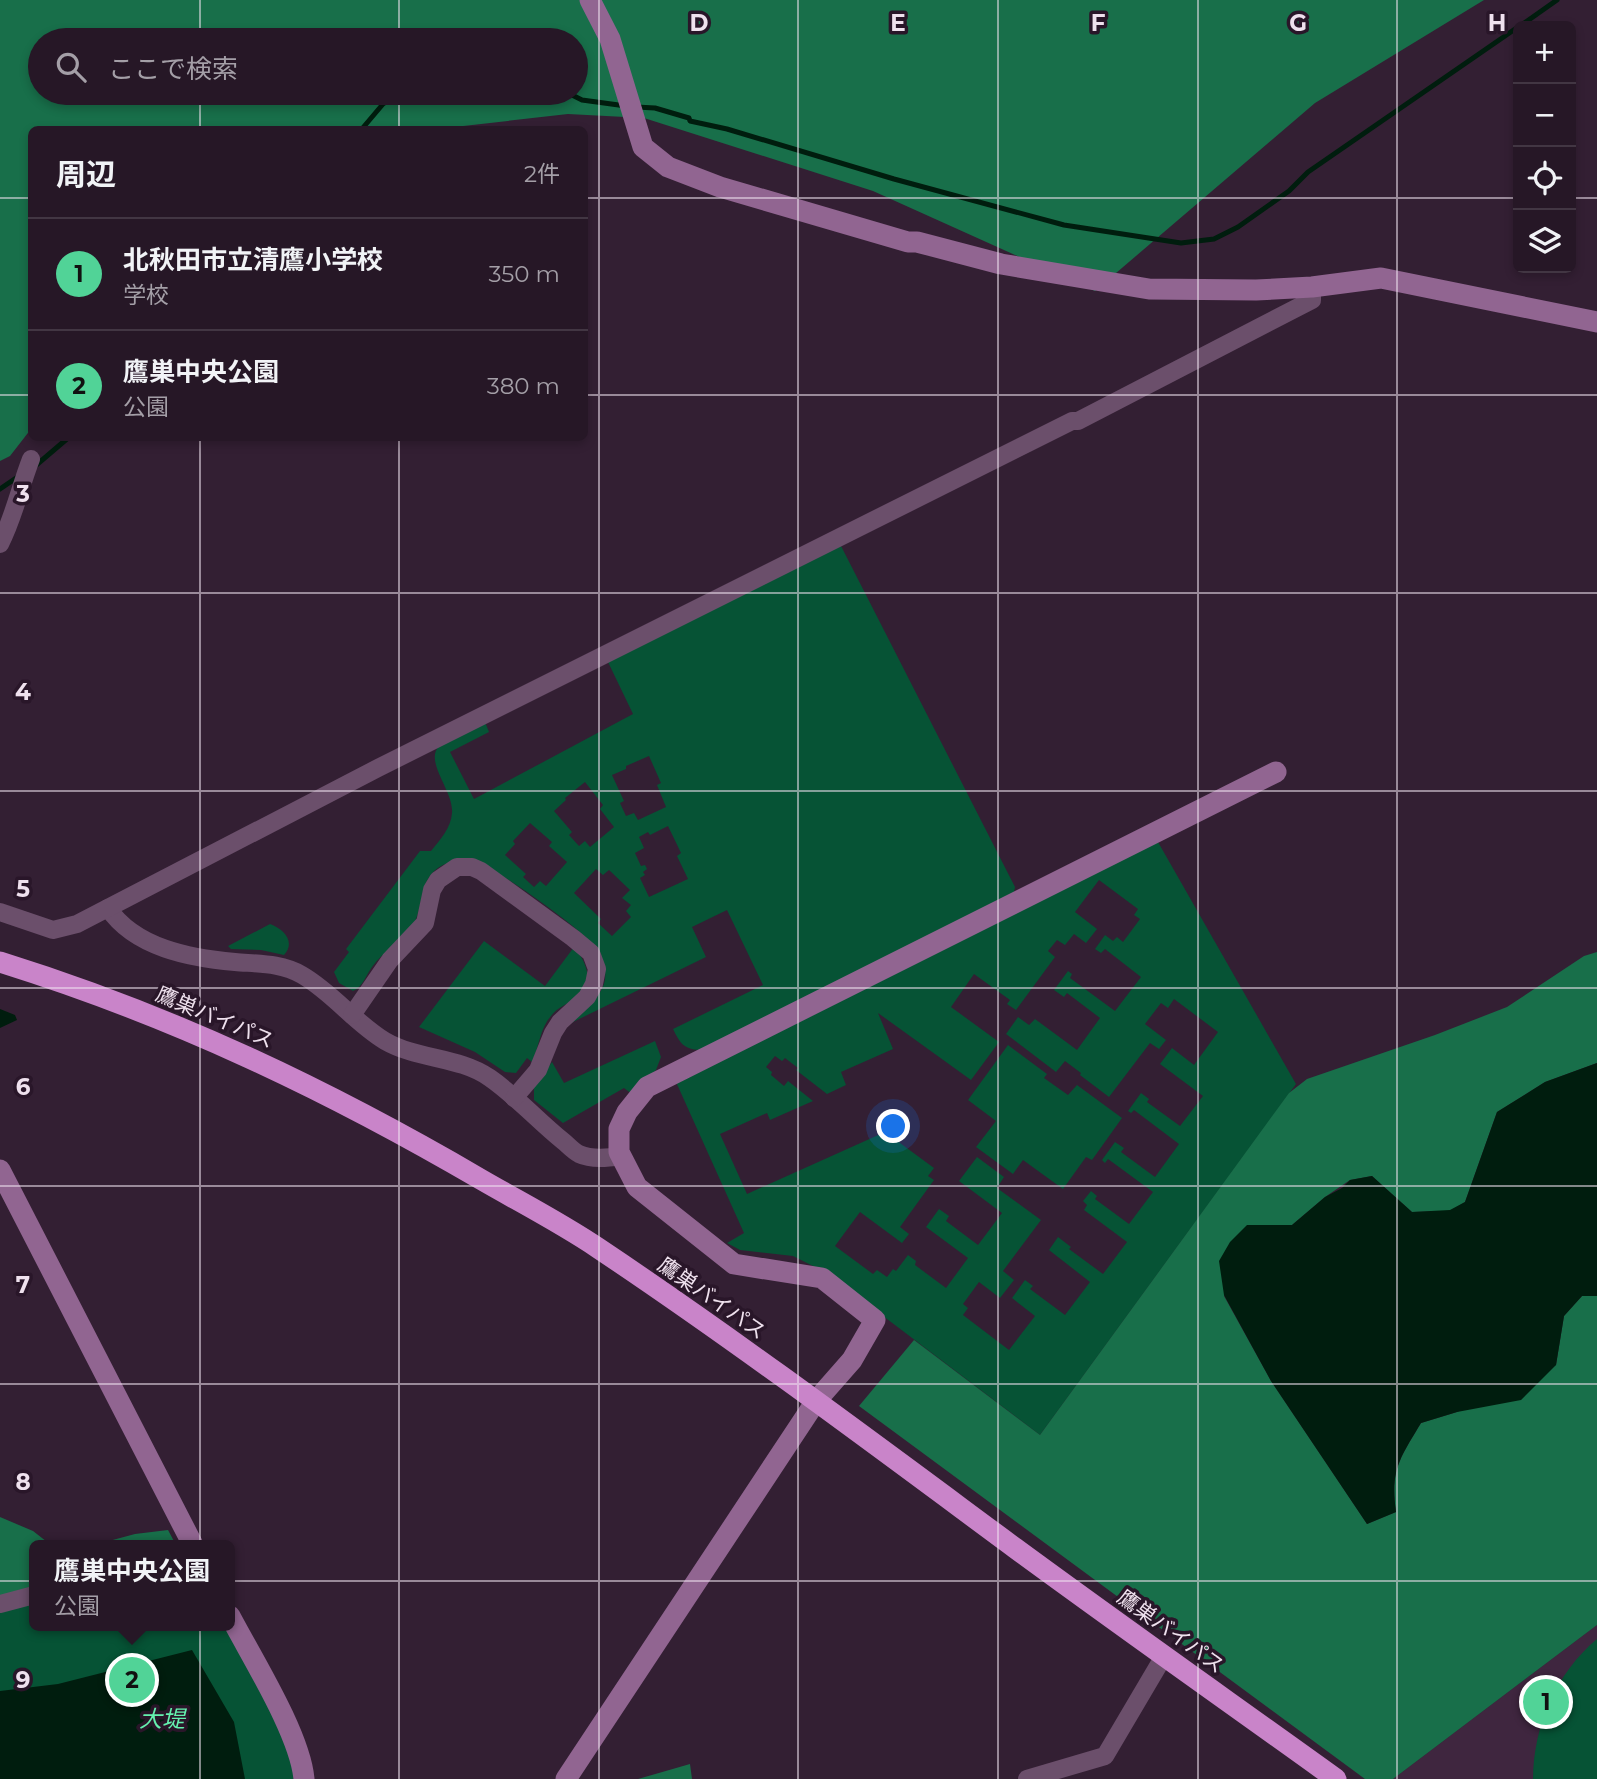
<!DOCTYPE html>
<html lang="ja">
<head>
<meta charset="utf-8">
<style>
  :root { --surface:#261726; --page:#2e202e; --text:#f1f3f6; --muted:#a49fa7; --line:#423643; --accent:#51d397 }
  body { margin:0; font-family:Montserrat,"Noto Sans JP",sans-serif; background:var(--page); color:var(--text) }
  .controls { position:absolute; right:21px; top:21px; display:grid; overflow:hidden; border-radius:10px; box-shadow:0 4px 10px #0003 }
  .controls button { width:63px; height:63px; display:grid; place-items:center; padding:0; border:0; border-bottom:2px solid var(--line); background:var(--surface); color:var(--text); font:35px sans-serif }
  .you { position:absolute; left:894px; top:1127px; width:24px; height:24px; margin:-18px; border:5px solid #fff; border-radius:50%; background:#1a73e8; box-shadow:0 0 0 10px #1a73e833 }
  .badge { display:grid; place-items:center; width:46px; height:46px; border-radius:50%; background:var(--accent); color:#111; font-size:23px; font-weight:700 }
  .pin { position:absolute; translate:-50% -50%; border:4px solid #fff; box-shadow:0 2px 7px #0006 }
  .popup { position:absolute; left:29px; top:1540px; width:206px; height:91px; box-sizing:border-box; display:grid; place-content:center; border-radius:10px; background:var(--surface); filter:drop-shadow(0 2px 5px #0005); font-size:23px; white-space:nowrap; color:var(--muted) }
  .popup b { font-size:26px; color:var(--text) }
  .popup::after { content:''; position:absolute; left:50%; top:100%; margin-left:-14px; border:14px solid transparent; border-top-color:var(--surface) }
  .list { margin:0; padding:0; list-style:none }
  h2 { display:flex; justify-content:space-between; align-items:center; height:91px; margin:0; padding:0 28px; font-size:30px }
  h2 small { font-size:23px; font-weight:400; color:var(--muted) }
  .list li { display:grid; grid-template-columns:46px 1fr auto; gap:21px; align-items:center; box-sizing:border-box; height:112px; padding:0 28px; border-top:2px solid var(--line) }
  .list b { display:block; font-size:26px; white-space:nowrap }
  .list p { margin:0; font-size:23px; white-space:nowrap; color:var(--muted) }
  .list em { font-size:23px; font-style:normal; color:var(--muted) }
  .icon { flex:none; width:38px; height:38px; fill:none; stroke:currentColor; stroke-width:2; stroke-linecap:round; stroke-linejoin:round }
  .map { position:relative; flex:none; width:1597px; height:1779px; overflow:hidden }
  .search { position:absolute; background:var(--surface); box-shadow:0 4px 10px #0003; left:28px; top:28px; width:560px; height:77px; display:flex; align-items:center; gap:18px; box-sizing:border-box; padding:0 24px; border-radius:38px; color:var(--muted); font-size:26px }
  .panel { position:absolute; background:var(--surface); box-shadow:0 4px 10px #0003; left:28px; top:126px; width:560px; height:315px; border-radius:10px }
  .map>svg:first-child { display:block }
  .built { fill:#3f263f }
  .green { fill:#065335; fill-rule:evenodd }
  .forest { fill:#186f4a; fill-rule:evenodd }
  .water { fill:#001d0e }
  .lines { fill:none; stroke-linecap:round; stroke-linejoin:round }
  .stream { stroke:#001d0e; stroke-width:5 }
  .street { stroke:#6b4f6b; stroke-width:18 }
  .secondary { stroke:#916591; stroke-width:21 }
  .highway { stroke:#c984c9; stroke-width:21 }
  .grid { fill:none; stroke:#efe1ee; stroke-width:2; stroke-opacity:0.55 }
  .labels { text-anchor:middle; dominant-baseline:central; stroke-width:7; stroke-linejoin:round; paint-order:stroke }
  .street-label { font-size:21px; fill:#efe1ee; stroke:#291629 }
  .water-label { font-size:23px; font-style:italic; fill:#64f0ae; stroke:#291629 }
  .grid-label { font-size:23px; text-anchor:middle; font-weight:bold; fill:#efe1ee; stroke:#291629; stroke-width:7; stroke-linejoin:round; paint-order:stroke }
</style>
</head>
<body>
<div class="map">
<svg width="1597" height="1779" viewBox="0 0 1597 1779">
  <rect width="100%" height="100%" fill="#331f33"/>
  <polygon class="built" points="1597,1625 1597,1779 1393,1779"/>
  <g class="green">
    <path d="M839,542l176,345 -2,10 -313,153c-17,-1 -20,-7 -27,-21l90,-44 -36,-75 -35,17 14,30 -135,66c13,-13 37,-30 34,-51 -1,-8 -9,-23 -14,-29 -15,-18 -95,-75 -117,-82 -10,-4 -21,0 -31,4 -26,13 -18,41 -30,60 -10,16 -30,26 -41,42 -6,8 -9,20 -19,24l-14,-8 -5,-11 15,-20 -3,-3 74,-98h11c9,-11 20,-23 21,-38 2,-22 -28,-51 -13,-67l46,-24 4,10 -39,20 24,47 159,-85 -25,-52zM649,756l12,27 -4,2 9,22 -28,13 -4,-7 -8,3 -6,-13 4,-2 -12,-26 14,-6v-3zM585,782l18,23 -3,4 14,18 -24,20 -5,-6 -6,5 -10,-11 3,-3 -18,-21 12,-11 -1,-2zM530,823l22,19 -3,4 18,16 -21,24 -6,-5 -6,6 -11,-10 3,-3 -21,-19 10,-11 -2,-3zM668,826l13,27 -4,3 11,23 -39,18 -9,-19 5,-3 -2,-3 4,-3 -2,-4 -4,1 -6,-13 9,-5 -5,-11 9,-5 2,3zM596,869l7,6 6,-5 21,20 -8,8 9,7 -5,6 5,6 -19,19 -14,-13 3,-4 -27,-26z"/>
    <path d="M1158,842l138,242 -256,351 -215,-163 -32,-16 -53,-6 -13,-7 17,-10 -68,-151zM1099,880l39,29 -4,6 6,4 -17,23 -6,-5 -4,4 -8,-6 -10,14 6,4 4,-4 36,28 -26,34 -45,-33 2,-4 -4,-3 -14,19 10,7 3,-4 33,25 -23,32 -42,-31 -6,6 -11,-8 -12,17 50,38 9,-11 16,12 -1,2 29,22 41,-54 9,6 7,-9 -21,-16 16,-21 7,5 6,-9 44,33 -24,33 -22,-17 -12,16 43,32 -23,30 -33,-24 2,-3 -8,-6 -13,18 3,2 3,-3 45,34 -24,33 -34,-25 3,-4 -9,-6 -13,18 3,3 3,-4 45,33 -24,32 -34,-25 2,-3 -6,-5 -8,10 4,4 -3,5 43,32 -24,32 -34,-25 2,-2 -13,-10 -9,13 41,32 -25,33 -35,-26 3,-3 -8,-6 -13,18 23,18 -26,34 -46,-35 5,-7 -5,-4 16,-22 21,16 14,-18 -11,-9 38,-51 -44,-32 7,-11 -27,-20 -18,24 43,32 -24,32 -32,-24 3,-5 -10,-7 -13,18 42,31 -22,30 -31,-23 1,-4 -8,-6 -12,16 -3,-2 -6,8 -10,-7 -4,4 -38,-28 25,-34 42,31 7,-9 -9,-7 34,-47 -6,-4 6,-8 -49,-36 -138,62 -27,-60 47,-21 3,7 43,-19 -25,-20 -4,5 -13,-11 1,-3 -6,-5 9,-11 7,5 3,-3 13,10 -2,2 31,24 19,-9 -5,-13 52,-23 -15,-36 93,67 28,-38 -48,-35 23,-33 36,26 -3,4 9,6 39,-53 -7,-6 9,-11 8,5 9,-11 12,9 11,-14 -22,-17z"/>
    <path d="M270,924c14,5 26,18 14,31l-23,-5 -30,-1 -3,-3z"/>
    <path d="M484,941l61,45 29,-39c14,17 22,38 -1,53 -8,5 -16,8 -22,16 -11,12 -12,31 -19,46l-5,-4 -11,15 -11,-1 -30,-20 -56,-25z"/>
    <polygon points="655,1041 661,1057 656,1070 632,1094 624,1088 563,1123 534,1100 534,1087 552,1062 564,1083"/>
    <polygon points="1008,1045 1047,1074 1044,1078 1068,1095 1077,1085 1122,1118 1092,1160 1086,1157 1063,1189 1023,1160 1013,1174 976,1147 996,1121 968,1100"/>
    <polygon points="34,1595 34,1626 230,1626 304,1779 0,1779 0,1604"/>
    <path d="M1597,1639v140h-64c0,-52 23,-106 64,-140z"/>
  </g>
  <g class="forest">
    <path d="M0,0h1484l-169,103 -220,188 -222,-100 -229,-73 -76,-4 -140,16h-396l-1,299 -21,27 -10,5zM40,40h536v53h-536z"/>
    <path d="M1597,952v111l-52,19 -48,30 -32,90 -15,9 -38,1 -40,-36 -22,4 -25,17 -33,28 -45,1 -23,70 47,85 96,143 29,-12c-6,-42 4,-54 25,-89l36,-11 99,-47 8,-49 18,-20h15v329l-204,154h-28l-506,-373 55,-66 126,95 249,-342 18,-14 128,-44 72,-28 77,-51z"/>
    <polygon points="0,1517 33,1531 51,1545 34,1545 34,1595 0,1604"/>
    <polygon points="168,1530 176,1545 94,1545 135,1534"/>
    <polygon points="690,1764 692,1779 637,1779 638,1779"/>
  </g>
  <g class="water">
    <polygon points="0,1009 15,1015 17,1020 0,1028"/>
    <path d="M1597,1063v233h-15l-18,20 -8,49 -35,35 -64,12 -36,11c-21,35 -31,47 -25,89l-29,12 -96,-143 -47,-86 -5,-34 11,-19 17,-17h45l33,-28 17,-9 8,-8 22,-4 40,36 38,-2 15,-8 32,-90 48,-30z"/>
    <polygon points="192,1650 234,1722 245,1779 0,1779 0,1691 58,1684"/>
  </g>
  <g class="lines">
    <g class="stream">
      <polyline points="1520,26 1557,0"/>
      <polyline points="568,93 582,100 626,106"/>
      <polyline points="636,107 655,108 689,118 690,121 727,129 894,179 1064,225 1181,243 1214,239 1238,227 1289,191 1308,172 1518,27"/>
      <polyline points="361,130 383,104 398,93"/>
      <polyline points="34,467 68,438"/>
      <polyline points="0,489 19,476"/>
    </g>
    <g class="street">
      <path d="M0,544c14,-27 20,-57 31,-85"/>
      <path d="M108,908c27,40 82,50 127,54 24,2 46,1 67,13 31,18 53,48 83,66 33,19 73,15 105,37 26,18 48,43 73,63 5,4 10,10 16,13 13,6 29,4 42,2"/>
      <polyline points="0,912 53,930 77,924 378,768 1072,421 1078,421 1312,300 1312,287"/>
      <polyline points="352,1015 390,960 425,923 432,890 438,880 457,867 472,867 481,871 573,938 591,953 597,969 594,984 587,997 560,1022 553,1033 538,1070 514,1098"/>
      <polyline points="0,1604 34,1595"/>
      <polyline points="1027,1779 1105,1756 1164,1656"/>
    </g>
    <g class="secondary">
      <polyline points="590,0 610,39 643,147 668,167 720,187 908,242 917,242 1001,264 1149,289 1256,290 1312,287 1381,278 1597,322"/>
      <polyline points="0,1170 193,1545"/>
      <path d="M230,1616c22,42 70,118 74,163"/>
      <polyline points="566,1779 816,1401 852,1360 875,1320 822,1278 734,1264 637,1187 619,1152 619,1129 627,1112 647,1087 1276,772"/>
    </g>
    <path class="highway" d="M0,962c173,54 326,127 482,218 38,22 79,43 116,68 142,95 279,198 417,300 106,78 214,154 321,231"/>
  </g>
  <path class="grid" d="M200,0v40M399,0v40M599,0v1779M798,0v1779M998,0v1779M1198,0v1779M1397,0v1779M200,93v37M399,93v37M0,198h32M584,198h934M1571,198h26M0,395h32M584,395h1013M200,438v1341M399,438v1341M0,593h1597M0,791h1597M0,988h1597M0,1186h1597M0,1384h1597M0,1581h1597"/>
  <g class="labels">
    <g class="street-label">
      <text transform="translate(215 1017) rotate(23)">鷹巣バイパス</text>
      <text transform="translate(712 1298) rotate(35)">鷹巣バイパス</text>
      <text transform="translate(1171 1631) rotate(36)">鷹巣バイパス</text>
    </g>
    <g class="water-label">
      <text x="162" y="1719">大堤</text>
    </g>
  </g>
  <g class="grid-label">
    <text x="699" y="31">D</text>
    <text x="898" y="31">E</text>
    <text x="1098" y="31">F</text>
    <text x="1298" y="31">G</text>
    <text x="1497" y="31">H</text>
    <text x="23" y="502">3</text>
    <text x="23" y="700">4</text>
    <text x="23" y="897">5</text>
    <text x="23" y="1095">6</text>
    <text x="23" y="1293">7</text>
    <text x="23" y="1490">8</text>
    <text x="23" y="1688">9</text>
  </g>
</svg>
<div class="controls">
<button>+</button>
<button>−</button>
<button><svg class="icon" aria-label="locate" viewBox="0 0 24 24"><circle cx="12" cy="12" r="6"/><path d="M12 2v4M12 18v4M2 12h4M18 12h4"/></svg></button>
<button><svg class="icon" aria-label="layers" viewBox="0 0 24 24"><path d="M12 4l9 5-9 5-9-5zM3 14l9 5 9-5"/></svg></button>
</div>
<div class="you"></div>
<div class="pin badge" style="left:1546px;top:1702px">1</div>
<div class="pin badge" style="left:132px;top:1680px">2</div>
<div class="popup"><b>鷹巣中央公園</b>公園</div>
<div class="search"><svg class="icon" aria-label="search" viewBox="0 0 24 24"><circle cx="10" cy="10" r="6"/><path d="M15 15l6 6"/></svg>ここで検索</div>
<section class="panel">
<h2>周辺<small>2件</small></h2>
<ul class="list">
<li><span class="badge">1</span><div><b>北秋田市立清鷹小学校</b><p>学校</p></div><em>350 m</em></li>
<li><span class="badge">2</span><div><b>鷹巣中央公園</b><p>公園</p></div><em>380 m</em></li>
</ul>
</section>
</div>
</body>
</html>
